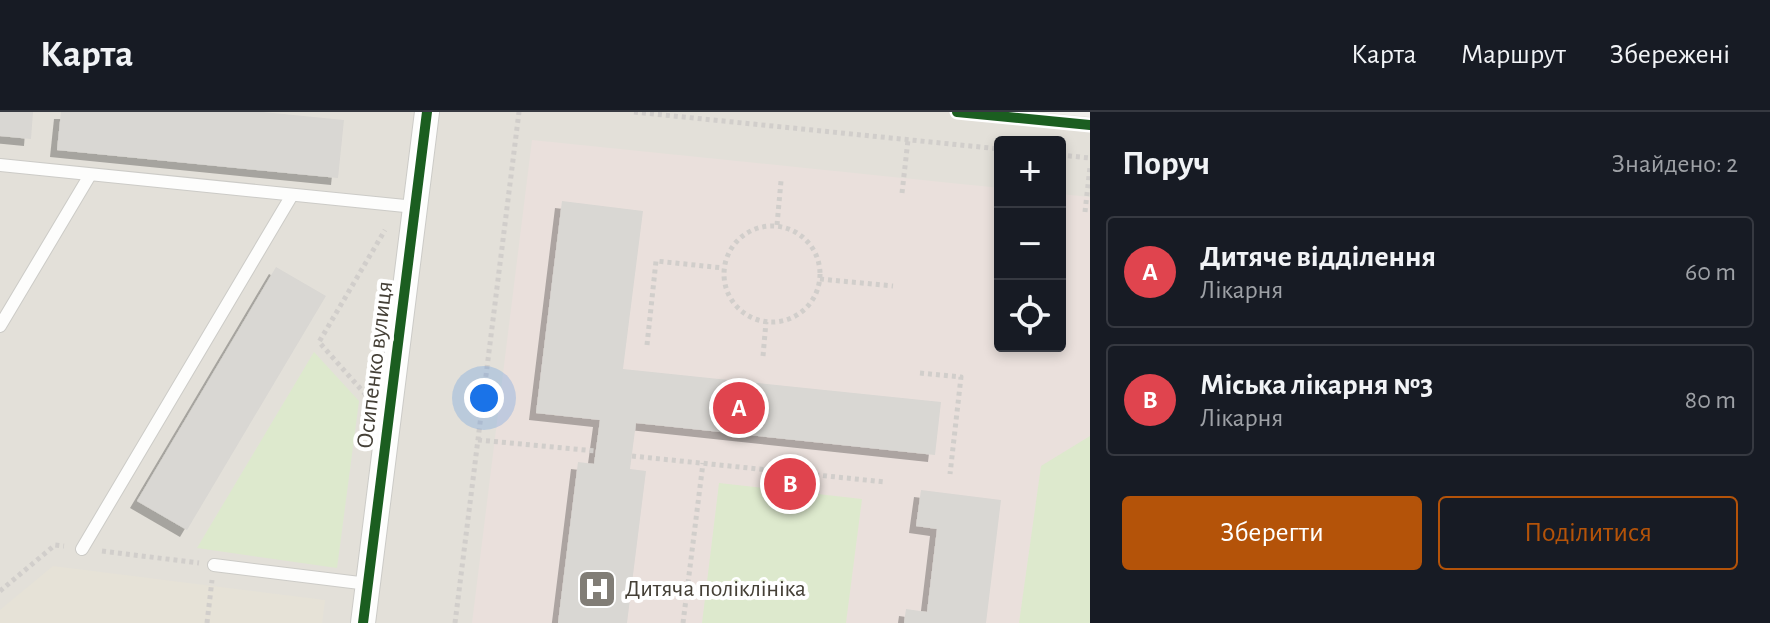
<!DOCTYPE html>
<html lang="uk">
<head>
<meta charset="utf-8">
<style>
  :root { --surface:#171b24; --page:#20242c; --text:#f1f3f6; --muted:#9ea1a6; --line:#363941; --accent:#b45309 }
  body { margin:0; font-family:"Alegreya Sans",sans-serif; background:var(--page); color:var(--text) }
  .controls { position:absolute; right:24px; top:24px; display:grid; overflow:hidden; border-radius:8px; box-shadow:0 4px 12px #0003 }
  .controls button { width:72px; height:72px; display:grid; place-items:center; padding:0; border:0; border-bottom:2px solid var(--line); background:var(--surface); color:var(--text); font:40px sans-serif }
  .you { position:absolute; left:484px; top:286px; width:28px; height:28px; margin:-20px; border:6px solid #fff; border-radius:50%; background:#1a73e8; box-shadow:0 0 0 12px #1a73e833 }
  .badge { display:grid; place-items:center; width:52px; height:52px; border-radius:50%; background:var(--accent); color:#fff; font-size:26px; font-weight:700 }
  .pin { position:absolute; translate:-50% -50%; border:4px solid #fff; box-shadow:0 2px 8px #0006 }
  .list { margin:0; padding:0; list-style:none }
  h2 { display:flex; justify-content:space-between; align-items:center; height:104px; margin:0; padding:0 32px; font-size:34px }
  h2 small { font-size:26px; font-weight:400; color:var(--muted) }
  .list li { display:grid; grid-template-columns:52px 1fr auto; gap:24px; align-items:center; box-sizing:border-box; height:112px; margin:0 16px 16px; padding:0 16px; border:2px solid var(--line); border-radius:8px }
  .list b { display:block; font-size:30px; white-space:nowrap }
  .list p { margin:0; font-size:26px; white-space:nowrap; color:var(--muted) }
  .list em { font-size:26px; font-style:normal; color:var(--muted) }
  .actions { display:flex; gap:16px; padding:24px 32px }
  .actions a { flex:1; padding:18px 0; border:2px solid var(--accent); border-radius:8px; text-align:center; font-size:28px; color:var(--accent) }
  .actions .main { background:var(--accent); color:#fff }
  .icon { flex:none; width:44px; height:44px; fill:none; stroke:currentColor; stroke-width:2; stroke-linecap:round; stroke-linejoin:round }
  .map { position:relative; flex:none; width:1090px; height:511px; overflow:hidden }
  header { display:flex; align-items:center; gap:48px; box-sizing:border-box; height:112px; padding:0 40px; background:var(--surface); border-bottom:2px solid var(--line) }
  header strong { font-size:38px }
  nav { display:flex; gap:44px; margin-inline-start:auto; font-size:28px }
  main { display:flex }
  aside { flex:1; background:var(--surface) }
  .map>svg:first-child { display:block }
  .residential { fill:#e3e0d9; fill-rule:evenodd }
  .education { fill:#e6e2d7 }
  .medical { fill:#eae0dc }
  .green { fill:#dde9cd }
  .building { fill:#d9d7d3; filter:url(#shadow) }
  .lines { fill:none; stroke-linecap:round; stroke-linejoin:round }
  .lane-casing { stroke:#cccbc7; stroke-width:14 }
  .street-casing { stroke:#cccbc7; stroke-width:26 }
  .path { stroke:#d1cecb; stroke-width:5; stroke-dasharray:4 4; stroke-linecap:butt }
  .lane { stroke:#fdfdfc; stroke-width:12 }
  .street { stroke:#fdfdfc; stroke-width:24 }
  .cycleway-casing { stroke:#fff; stroke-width:15 }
  .cycleway { stroke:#1b5e20; stroke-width:10 }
  .labels { text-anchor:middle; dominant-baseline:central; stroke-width:8; stroke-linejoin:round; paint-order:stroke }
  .street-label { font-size:24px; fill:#454037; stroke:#fff }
  .poi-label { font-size:24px; fill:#454037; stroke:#fff; text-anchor:start }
</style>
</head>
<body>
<header>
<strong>Карта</strong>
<nav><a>Карта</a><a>Маршрут</a><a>Збережені</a></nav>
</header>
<main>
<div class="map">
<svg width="1090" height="511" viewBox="0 0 1090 511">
  <defs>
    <filter id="shadow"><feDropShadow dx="-7" dy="7" stdDeviation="0" flood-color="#0004"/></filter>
  </defs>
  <rect width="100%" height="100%" fill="#f0efeb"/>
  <path class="residential" d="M0,0h1037l53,5v506h-1090zM1000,30h60v204h-60z"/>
  <polygon class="education" points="53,454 325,488 322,511 0,511 0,498"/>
  <polygon class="medical" points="532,28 1000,76 1000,234 1060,234 1060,82 1090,85 1090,511 472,511"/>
  <g class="green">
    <polygon points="314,240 359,289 337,456 197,436"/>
    <polygon points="1090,324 1090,511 1019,511 1041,354"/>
    <polygon points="719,371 862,387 846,511 702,511"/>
  </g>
  <g class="building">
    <polygon points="0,0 33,0 31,27 0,24"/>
    <polygon points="61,0 263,0 344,8 338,66 57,38"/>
    <polygon points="562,89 643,99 623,257 941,290 935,343 636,311 630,357 646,359 627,511 558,511 578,350 594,352 600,308 536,301"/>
    <polygon points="276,155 326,184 187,418 137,389"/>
    <polygon points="921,378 1001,388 986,511 904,511 906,497 927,500 937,417 916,414"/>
  </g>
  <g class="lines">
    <g class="lane-casing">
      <g id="lane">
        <polyline points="0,53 415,95"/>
        <polyline points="0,214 90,63"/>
        <polyline points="82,437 292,83"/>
        <polyline points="214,453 368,472"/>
      </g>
    </g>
    <g class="street-casing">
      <polyline id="street" points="363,511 427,0"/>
    </g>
    <g class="path">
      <polyline points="634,0 1000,37"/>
      <polyline points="1060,43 1090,46"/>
      <polyline points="902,81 908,28"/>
      <polyline points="1085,100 1090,55"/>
      <polyline points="777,113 781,69"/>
      <circle cx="772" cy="162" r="48"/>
      <polyline points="820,167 893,174"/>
      <polyline points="647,233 656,149 723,156"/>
      <polyline points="763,244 766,210"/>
      <polyline points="920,261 961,265 950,362"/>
      <polyline points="366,283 319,230 385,118"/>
      <polyline points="478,328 596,339"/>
      <polyline points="632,344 885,370"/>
      <polyline points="102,439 199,451"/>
      <polyline points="0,479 55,433 64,434"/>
      <polyline points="207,511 212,468"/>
      <polyline points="455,511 519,0"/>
      <polyline points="683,511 703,351"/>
    </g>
    <use href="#lane" class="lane"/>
    <use href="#street" class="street"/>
    <g class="cycleway-casing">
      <g id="cycleway">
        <polyline points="957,0 1090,13"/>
        <polyline points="363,511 427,0"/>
      </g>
    </g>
    <use href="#cycleway" class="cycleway"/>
  </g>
  <defs>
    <g id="hospital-square" transform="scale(2)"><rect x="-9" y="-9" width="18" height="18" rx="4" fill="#817d76" stroke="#fff"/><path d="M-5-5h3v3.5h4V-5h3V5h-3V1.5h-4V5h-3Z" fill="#fff"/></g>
  </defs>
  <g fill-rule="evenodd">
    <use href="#hospital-square" x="597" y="477"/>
  </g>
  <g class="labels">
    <g class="street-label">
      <text transform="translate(375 253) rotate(-83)">Осипенко вулиця</text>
    </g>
    <g class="poi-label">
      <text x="625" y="477">Дитяча поліклініка</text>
    </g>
  </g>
</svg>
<div class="controls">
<button>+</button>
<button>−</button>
<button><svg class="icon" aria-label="locate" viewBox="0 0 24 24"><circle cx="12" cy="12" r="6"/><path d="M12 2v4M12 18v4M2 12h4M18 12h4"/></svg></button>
</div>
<div class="you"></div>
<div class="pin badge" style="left:739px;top:296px;background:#e0444e">A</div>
<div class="pin badge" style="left:790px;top:372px;background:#e0444e">B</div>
</div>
<aside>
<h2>Поруч<small>Знайдено: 2</small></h2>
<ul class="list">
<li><span class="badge" style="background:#e0444e">A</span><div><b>Дитяче відділення</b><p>Лікарня</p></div><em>60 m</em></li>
<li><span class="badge" style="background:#e0444e">B</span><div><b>Міська лікарня №3</b><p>Лікарня</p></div><em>80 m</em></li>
</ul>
<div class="actions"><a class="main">Зберегти</a><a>Поділитися</a></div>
</aside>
</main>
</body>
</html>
